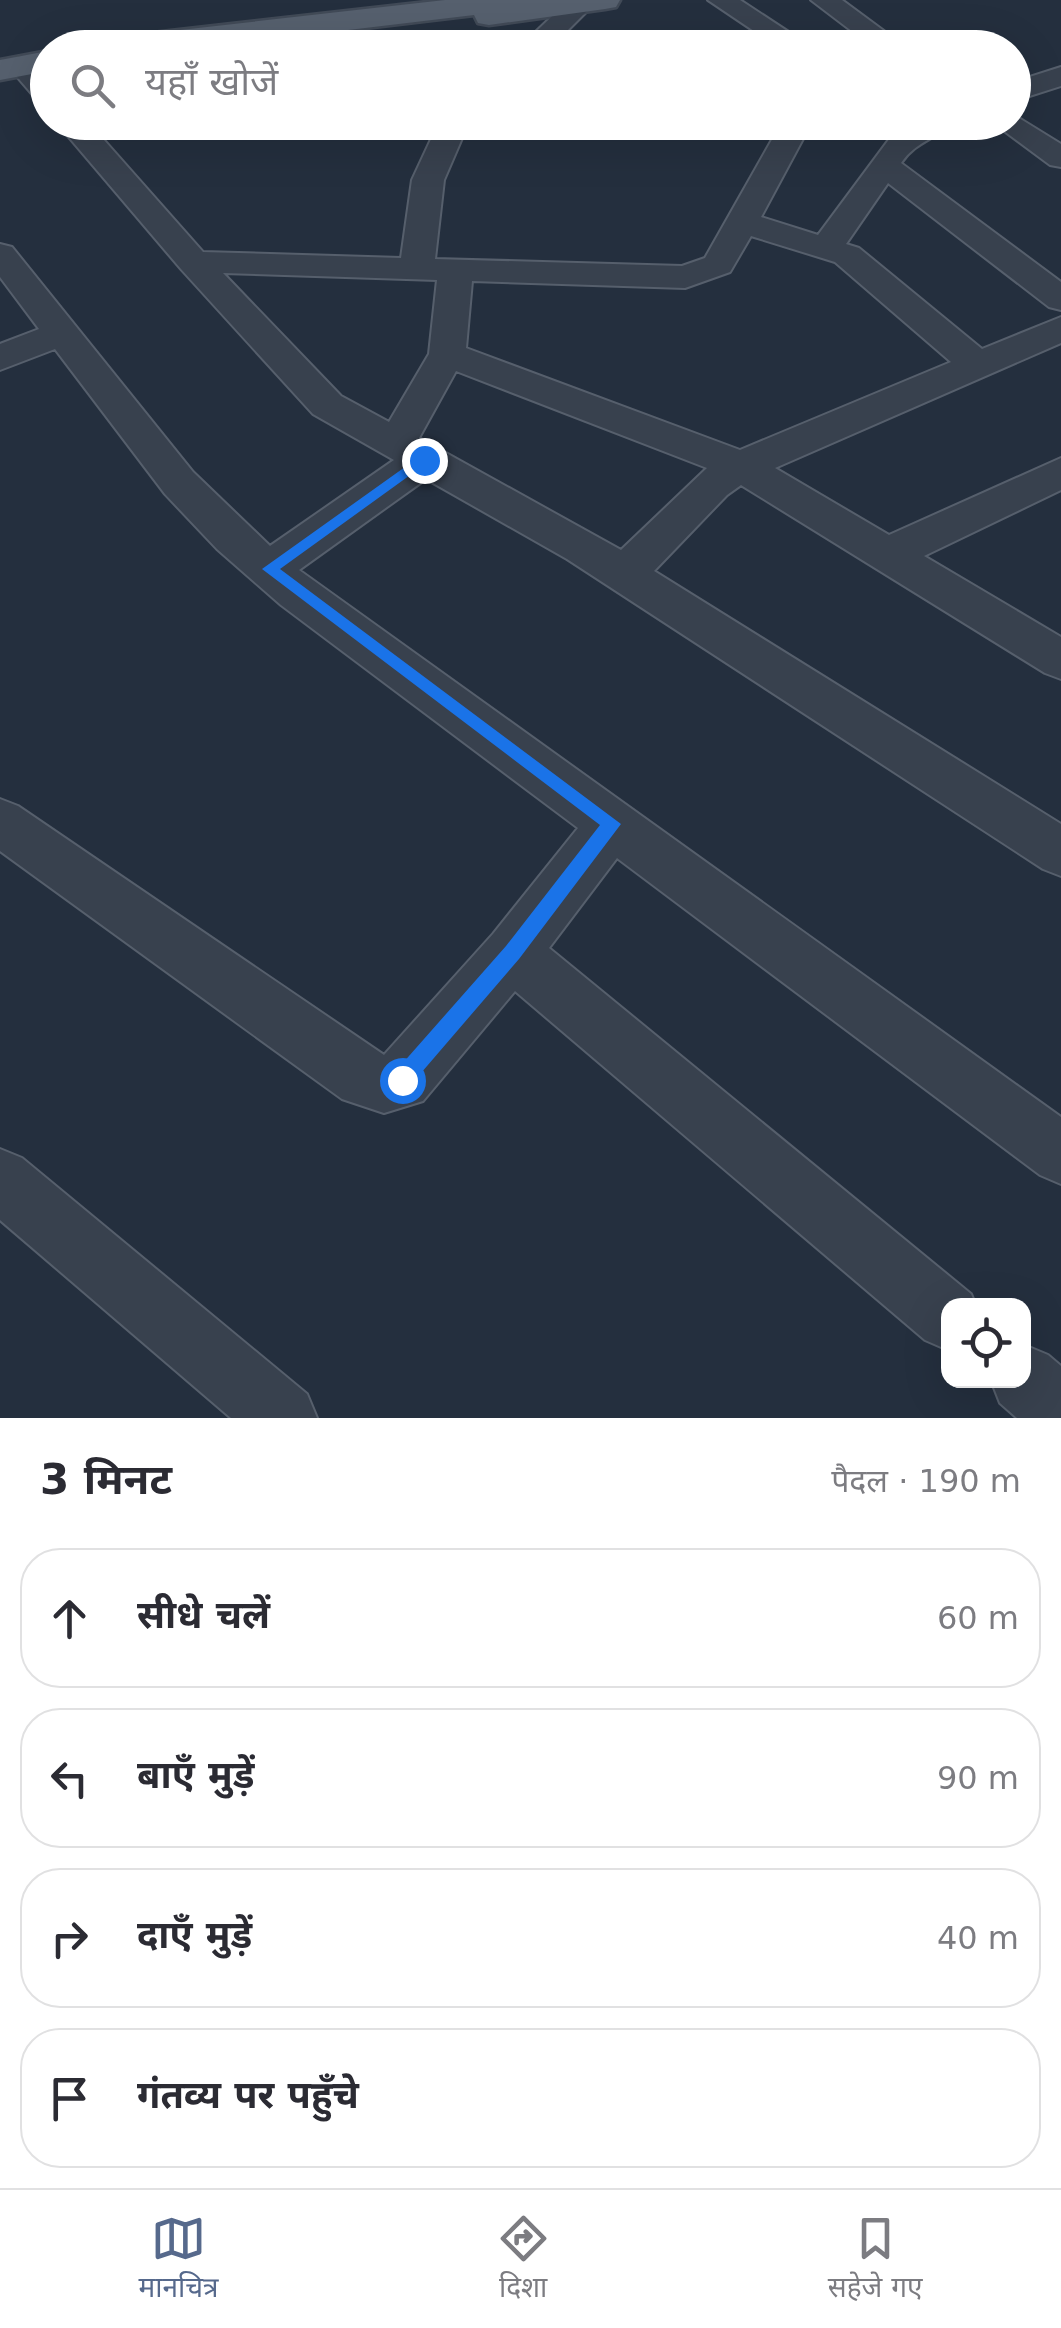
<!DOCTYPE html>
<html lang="hi">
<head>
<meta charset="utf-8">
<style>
  :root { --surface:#fff; --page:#f2f2f3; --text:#2b2b33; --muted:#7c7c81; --line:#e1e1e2; --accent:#56698c }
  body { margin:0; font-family:"DejaVu Sans","Noto Sans Devanagari",sans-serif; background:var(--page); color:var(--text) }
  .controls { position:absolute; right:30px; bottom:30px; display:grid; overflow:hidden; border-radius:20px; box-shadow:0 10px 40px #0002 }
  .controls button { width:90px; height:90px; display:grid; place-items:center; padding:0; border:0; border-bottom:2px solid var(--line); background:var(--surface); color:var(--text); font:50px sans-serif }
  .stop { position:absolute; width:30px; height:30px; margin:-22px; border:8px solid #1a73e8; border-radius:50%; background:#fff }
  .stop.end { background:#1a73e8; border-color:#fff; box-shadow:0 2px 10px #0008 }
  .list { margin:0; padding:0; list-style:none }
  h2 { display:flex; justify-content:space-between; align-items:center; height:130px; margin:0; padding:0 40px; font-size:42px }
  h2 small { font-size:32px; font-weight:400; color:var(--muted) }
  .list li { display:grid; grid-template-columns:65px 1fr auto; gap:30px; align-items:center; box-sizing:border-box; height:140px; margin:0 20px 20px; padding:0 20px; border:2px solid var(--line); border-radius:40px }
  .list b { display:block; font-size:38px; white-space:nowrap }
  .list em { font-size:32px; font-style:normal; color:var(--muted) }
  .icon { flex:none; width:55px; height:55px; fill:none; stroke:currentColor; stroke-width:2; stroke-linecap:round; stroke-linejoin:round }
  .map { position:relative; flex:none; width:1061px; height:1418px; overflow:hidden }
  .search { position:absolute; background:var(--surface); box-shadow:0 10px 40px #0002; left:30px; right:30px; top:30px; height:110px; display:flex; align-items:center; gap:25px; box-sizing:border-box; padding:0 35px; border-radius:55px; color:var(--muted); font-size:38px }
  .sheet { height:770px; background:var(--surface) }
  nav { display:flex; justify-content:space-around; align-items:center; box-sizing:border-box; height:140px; border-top:2px solid var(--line); background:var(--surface); font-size:28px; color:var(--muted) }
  nav a { display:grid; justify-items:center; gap:5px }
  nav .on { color:var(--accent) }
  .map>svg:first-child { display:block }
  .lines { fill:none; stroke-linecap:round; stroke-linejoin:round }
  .minor-casing { stroke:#565f6c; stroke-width:4 }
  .major-casing { stroke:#414a57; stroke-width:5 }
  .minor { fill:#38414e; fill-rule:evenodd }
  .major { fill:#56606e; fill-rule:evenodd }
  .route { fill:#1a73e8 }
</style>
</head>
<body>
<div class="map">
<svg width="1061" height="1418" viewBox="0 0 1061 1418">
  <rect width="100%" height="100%" fill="#242f3e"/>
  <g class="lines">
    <g class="minor-casing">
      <g id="minor">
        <polygon points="569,0 598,0 550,48 519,48"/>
        <polygon points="708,0 740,0 813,48 779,48"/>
        <polygon points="811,0 842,0 907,48 874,48"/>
        <path d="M332,26l38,16 4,6c-21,0 -42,3 -56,-14z"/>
        <polygon points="21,56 31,59 48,77 48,104 38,101 7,65 11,59"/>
        <polygon points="1061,67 1061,86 1014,101 1014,82"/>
        <polygon points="1014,115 1061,144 1061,167 1050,165 992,122 1014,122"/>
        <path d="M56,122h32l115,130 198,6 11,-78 27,-58h30l-25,58 -9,79 247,7 23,-8 77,-136h30l-51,95 57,18 78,-105 15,-8h41c-16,18 -35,18 -51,41l160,119v28l-12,-3 -161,-124 -42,61 13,4 123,101 79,-32v26l-286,125 114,67 172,-77v32l-137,66 137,81v42l-16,-6 -304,-188 -14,10 -73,76 407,253v52l-18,-7 -476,-310 -141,-80 -127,91 762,547v67l-21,-9 -423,-317 -68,90 422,346 5,12h-28v44l-23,-10 -410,-349 -92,110 -39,12 -42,-14 -342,-248v-52l18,7 366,249 109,-121 85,-106 -297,-223 -64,-56 -52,-55 -110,-145 -55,21v-26l39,-15 -39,-52v-33l12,3 181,225 77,74 124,-86 -81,-46 -132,-145zM751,236l84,26 116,100 -211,88 -274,-102 6,-67 213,7 45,-16zM223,273l214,7 -8,74 -40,68 -48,-26zM456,371l251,97 -86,82 -202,-112z"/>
        <polygon points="0,1149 22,1158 307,1394 317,1418 231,1418 0,1220"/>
        <polygon points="1024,1345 1048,1355 1061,1366 1061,1418 1017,1418 1000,1403 991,1380 1024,1380"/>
      </g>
    </g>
    <g class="major-casing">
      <g id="major">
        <polygon points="445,0 620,0 616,7 605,9 489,25 478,23 474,15 197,48 93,48 98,41 109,38"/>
        <polygon points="48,51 48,71 0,80 0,60"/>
      </g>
    </g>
    <use href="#minor" class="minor"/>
    <use href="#major" class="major"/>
  </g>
  <polygon class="route" points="419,457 431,460 280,569 621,824 519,959 409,1087 402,1090 391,1080 394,1073 506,946 600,825 262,569"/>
</svg>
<div class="controls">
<button><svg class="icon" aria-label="locate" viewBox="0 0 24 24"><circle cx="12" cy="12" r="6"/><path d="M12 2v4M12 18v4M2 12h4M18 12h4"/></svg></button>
</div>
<div class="stop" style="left:402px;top:1080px"></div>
<div class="stop end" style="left:424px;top:460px"></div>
<div class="search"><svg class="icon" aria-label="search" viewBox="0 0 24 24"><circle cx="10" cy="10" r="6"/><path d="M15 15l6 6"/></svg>यहाँ खोजें</div>
</div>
<section class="sheet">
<h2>3 मिनट<small>पैदल · 190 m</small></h2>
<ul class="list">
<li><svg class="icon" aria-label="ahead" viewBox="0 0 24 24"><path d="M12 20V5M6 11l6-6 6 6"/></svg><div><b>सीधे चलें</b></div><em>60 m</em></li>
<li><svg class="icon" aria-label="left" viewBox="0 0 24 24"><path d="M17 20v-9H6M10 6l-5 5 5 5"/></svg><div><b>बाएँ मुड़ें</b></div><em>90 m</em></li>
<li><svg class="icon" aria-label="right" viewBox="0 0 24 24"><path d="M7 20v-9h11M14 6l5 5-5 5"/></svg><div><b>दाएँ मुड़ें</b></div><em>40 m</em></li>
<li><svg class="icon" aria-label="arrive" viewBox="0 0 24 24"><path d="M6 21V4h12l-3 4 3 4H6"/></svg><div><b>गंतव्य पर पहुँचे</b></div></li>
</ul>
</section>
<nav>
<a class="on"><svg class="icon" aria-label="map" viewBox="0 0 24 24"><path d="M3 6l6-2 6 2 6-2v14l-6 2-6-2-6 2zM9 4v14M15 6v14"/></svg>मानचित्र</a>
<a><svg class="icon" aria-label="directions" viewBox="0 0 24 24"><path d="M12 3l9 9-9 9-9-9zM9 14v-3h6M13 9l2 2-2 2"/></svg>दिशा</a>
<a><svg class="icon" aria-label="saved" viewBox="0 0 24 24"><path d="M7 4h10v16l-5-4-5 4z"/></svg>सहेजे गए</a>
</nav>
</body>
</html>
